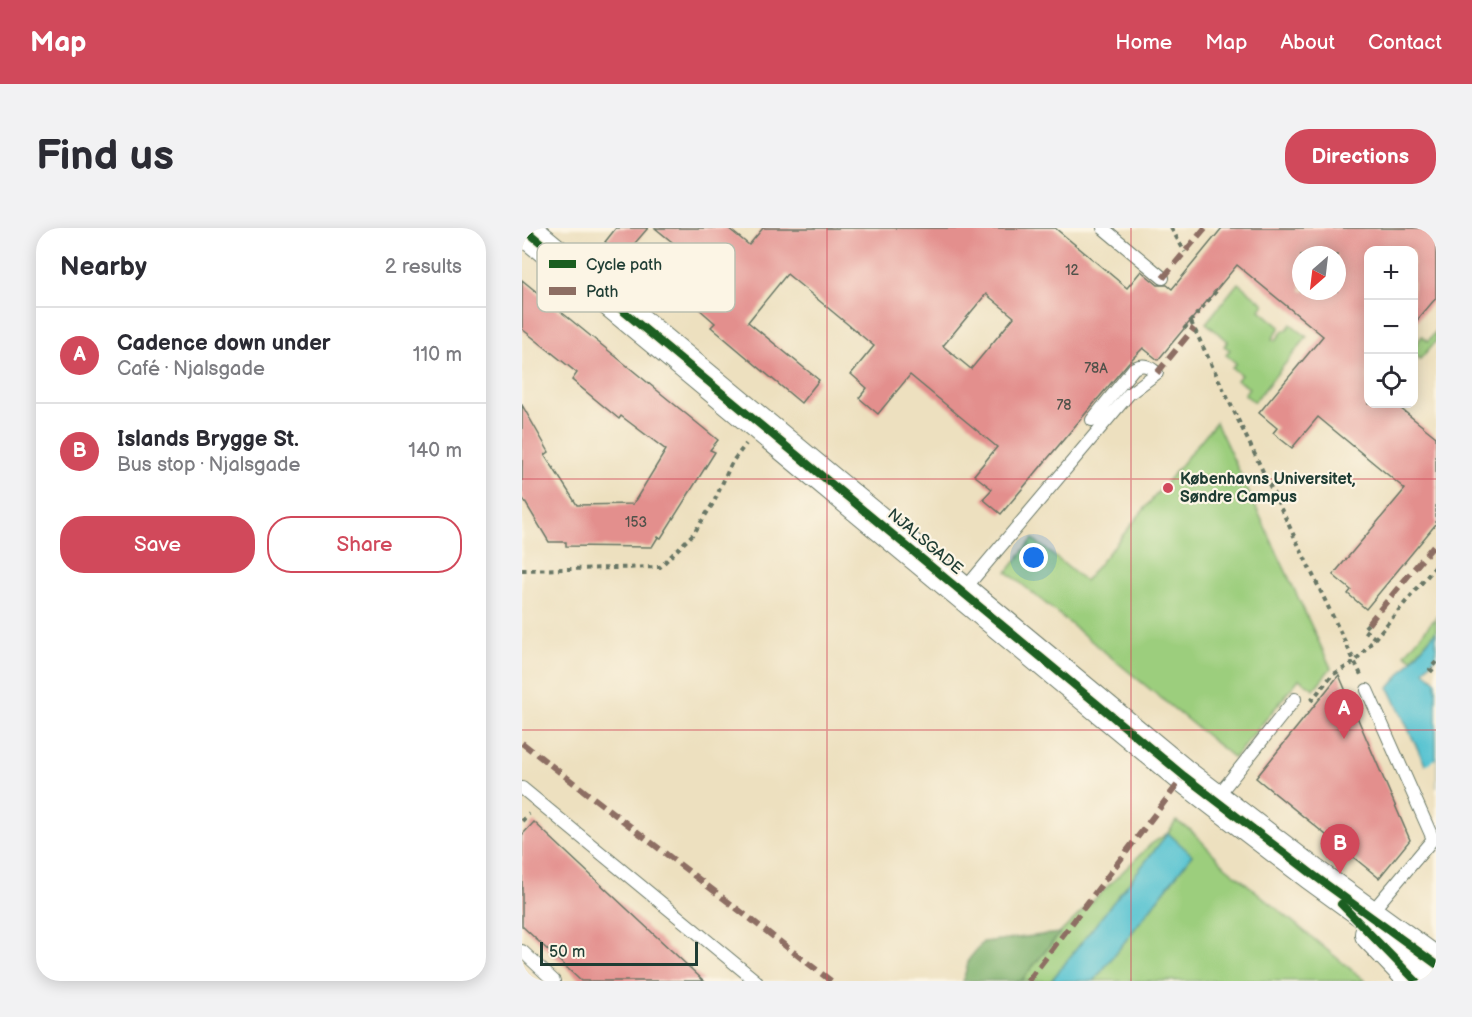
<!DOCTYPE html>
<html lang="en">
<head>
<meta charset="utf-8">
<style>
  :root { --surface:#fff; --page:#f2f2f3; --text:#2b2b33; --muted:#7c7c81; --line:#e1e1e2; --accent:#d1495b }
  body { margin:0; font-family:"Balsamiq Sans",sans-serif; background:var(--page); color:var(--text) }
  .controls { position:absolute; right:18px; top:18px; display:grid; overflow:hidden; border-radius:12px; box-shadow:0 3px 15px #0003 }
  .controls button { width:54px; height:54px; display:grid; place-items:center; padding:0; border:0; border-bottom:2px solid var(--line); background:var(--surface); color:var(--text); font:30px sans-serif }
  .compass { position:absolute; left:770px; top:18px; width:54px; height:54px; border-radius:50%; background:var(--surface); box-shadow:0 3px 15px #0003; rotate:208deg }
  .scale { position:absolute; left:18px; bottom:15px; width:158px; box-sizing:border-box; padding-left:6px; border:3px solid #1f3d34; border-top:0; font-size:16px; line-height:21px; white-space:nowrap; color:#1f3d34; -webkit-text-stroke:4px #fcf5e5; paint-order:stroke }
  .you { position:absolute; left:512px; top:330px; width:21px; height:21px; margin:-15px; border:4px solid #fff; border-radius:50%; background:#1a73e8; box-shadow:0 0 0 9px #1a73e833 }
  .badge { display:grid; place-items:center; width:39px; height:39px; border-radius:50%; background:var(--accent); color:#fff; font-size:20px; font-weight:700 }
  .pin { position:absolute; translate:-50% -50px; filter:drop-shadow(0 2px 3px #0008) }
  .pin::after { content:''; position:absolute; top:32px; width:21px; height:18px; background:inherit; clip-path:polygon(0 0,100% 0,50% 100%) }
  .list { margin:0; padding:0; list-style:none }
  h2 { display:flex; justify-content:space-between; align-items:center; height:78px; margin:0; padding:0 24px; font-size:26px }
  h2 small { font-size:20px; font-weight:400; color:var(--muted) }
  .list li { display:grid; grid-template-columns:39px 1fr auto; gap:18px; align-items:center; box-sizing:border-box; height:96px; padding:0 24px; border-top:2px solid var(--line) }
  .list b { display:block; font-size:22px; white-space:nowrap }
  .list p { margin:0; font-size:20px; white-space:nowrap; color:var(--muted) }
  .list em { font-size:20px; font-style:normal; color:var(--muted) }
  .actions { display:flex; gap:12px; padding:18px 24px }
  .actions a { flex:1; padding:14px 0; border:2px solid var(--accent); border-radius:24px; text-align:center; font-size:21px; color:var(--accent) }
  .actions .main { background:var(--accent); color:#fff }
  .icon { flex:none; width:33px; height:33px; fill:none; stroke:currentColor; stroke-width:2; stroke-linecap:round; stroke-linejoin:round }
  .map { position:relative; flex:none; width:914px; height:753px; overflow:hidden; border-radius:24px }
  header { display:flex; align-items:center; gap:36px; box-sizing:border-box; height:84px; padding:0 30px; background:var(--accent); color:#fff }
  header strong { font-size:28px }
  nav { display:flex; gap:33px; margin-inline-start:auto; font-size:21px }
  .intro { display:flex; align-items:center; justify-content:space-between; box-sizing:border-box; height:144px; padding:0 36px }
  h1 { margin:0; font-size:42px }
  .button { padding:15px 27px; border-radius:24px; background:var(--accent); color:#fff; font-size:21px; font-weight:700 }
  main { display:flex; gap:36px; padding:0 36px }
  aside { flex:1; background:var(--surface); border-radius:24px; box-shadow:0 3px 15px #0003 }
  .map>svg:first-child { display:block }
  .green { fill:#9cce7d; stroke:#5e8658; stroke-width:1.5 }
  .forest { fill:#7db16c; stroke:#4e7750; stroke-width:1.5 }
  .water { fill:#57c3d1; stroke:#3b8082; stroke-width:1.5 }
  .pier { fill:#ede0bf }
  .building { fill:#e38f8d; fill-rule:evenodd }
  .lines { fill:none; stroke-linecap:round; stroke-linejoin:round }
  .service-casing { stroke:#677665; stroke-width:14 }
  .tertiary-casing { stroke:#677665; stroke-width:34 }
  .path { stroke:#677665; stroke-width:4; stroke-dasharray:4.5 4.5; stroke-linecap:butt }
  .service { stroke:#fff; stroke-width:12 }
  .tertiary { stroke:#fff; stroke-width:32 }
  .quiet { stroke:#8d6e63; stroke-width:6; stroke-dasharray:12 6; stroke-linecap:butt }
  .cycleway-casing { stroke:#fcf5e5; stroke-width:11 }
  .cycleway { stroke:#1b5e20; stroke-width:8 }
  .grid { fill:none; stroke:#d1495b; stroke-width:1.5; stroke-opacity:0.55 }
  .poi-dot { fill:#d1495b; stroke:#fcf5e5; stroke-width:2 }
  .labels { text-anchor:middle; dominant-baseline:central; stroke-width:4.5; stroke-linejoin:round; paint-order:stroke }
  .number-label { font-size:14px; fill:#50524a }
  .poi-label { font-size:16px; font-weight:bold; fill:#1f3d34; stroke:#fcf5e5; text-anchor:start }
  .street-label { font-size:16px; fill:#1f3d34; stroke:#fcf5e5 }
  .key { fill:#fcf5e5; stroke:#babeb0; stroke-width:1.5 }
  .key-label { font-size:16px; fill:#1f3d34 }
</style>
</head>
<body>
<header>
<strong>Map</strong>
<nav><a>Home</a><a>Map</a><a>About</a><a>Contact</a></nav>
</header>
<div class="intro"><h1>Find us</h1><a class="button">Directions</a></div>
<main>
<aside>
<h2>Nearby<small>2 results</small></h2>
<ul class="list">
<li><span class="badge">A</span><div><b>Cadence down under</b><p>Café · Njalsgade</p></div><em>110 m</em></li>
<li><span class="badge">B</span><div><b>Islands Brygge St.</b><p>Bus stop · Njalsgade</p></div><em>140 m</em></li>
</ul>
<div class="actions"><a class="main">Save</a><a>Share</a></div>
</aside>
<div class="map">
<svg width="914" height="753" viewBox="0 0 914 753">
  <rect width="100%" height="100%" fill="#fcf5e5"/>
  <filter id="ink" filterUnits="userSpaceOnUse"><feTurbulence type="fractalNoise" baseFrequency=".0167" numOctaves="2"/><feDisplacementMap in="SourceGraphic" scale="12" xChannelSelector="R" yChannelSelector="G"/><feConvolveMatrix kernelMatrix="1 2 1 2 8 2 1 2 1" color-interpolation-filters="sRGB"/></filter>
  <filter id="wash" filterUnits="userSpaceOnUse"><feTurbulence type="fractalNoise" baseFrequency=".008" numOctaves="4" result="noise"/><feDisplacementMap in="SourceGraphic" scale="24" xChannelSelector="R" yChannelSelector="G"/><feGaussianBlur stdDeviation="1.35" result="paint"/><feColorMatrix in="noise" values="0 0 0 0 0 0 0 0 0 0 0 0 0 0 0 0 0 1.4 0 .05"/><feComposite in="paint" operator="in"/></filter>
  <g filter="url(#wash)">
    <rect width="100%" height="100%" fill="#ede0bf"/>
    <g class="green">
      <polygon points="716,55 742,76 738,82 758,99 750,111 753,113 762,102 764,103 769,96 785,109 732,174 722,166 727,160 715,152 719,147 710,140 714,135 704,127 708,122 702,118 706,113 684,95"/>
      <polygon points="914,103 914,113 898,131 892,126 892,119 900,108 906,113"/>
      <polygon points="694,194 809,440 792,461 777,451 712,530 485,344 511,311 563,353"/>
      <polygon points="914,389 914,403 890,431 883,426"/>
      <polygon points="654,593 669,602 703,638 843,753 572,753 670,627 646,605 529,753 499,753 538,705 629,616 646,605"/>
    </g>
    <polygon class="forest" points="538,705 499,753 441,753 447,731 461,714"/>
    <g class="water">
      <polygon points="914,403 914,428 902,443 914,453 914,560 867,460"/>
      <polygon points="646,605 670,627 572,753 529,753"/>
    </g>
    <polygon class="pier" points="914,531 914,563 901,539"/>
    <g id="blocks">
      <g class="building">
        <polygon points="94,0 126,0 101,29 83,14"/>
        <path d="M133,0h73l21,17 14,-17h292l72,60 14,-17 17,14h9l5,4 50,-61h214v70l-23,27v-75h-45v154h27l41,33v87l-70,85 -18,-15 3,-4 -18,-15 72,-86 -87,-72 -26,31 -19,-15 4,-5 -18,-15 64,-77 -86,-71 -79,95 -15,-12 -15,15 -127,151 -18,-15 9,-10 -18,-14 23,-28 -87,-72 -32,39 -19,-16 8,-10 -16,-14 23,-28 -87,-72 -39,48 71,58 -18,23 -90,-76 4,-4 -17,-15 22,-27zM779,27h36v36h-36zM464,66l28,23 -43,52 -28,-23z"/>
        <polygon points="0,52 196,212 188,222 193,224 139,310 136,309 130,319 44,318 44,314 27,314 0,269 0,177 27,224 23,227 55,277 111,276 144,222 99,188 97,191 50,152 55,145 0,101"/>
        <polygon points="817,447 888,612 857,650 734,550"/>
        <polygon points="12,594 182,753 59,753 0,698 0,607"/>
      </g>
    </g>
  </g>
  <g filter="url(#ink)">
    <use href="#blocks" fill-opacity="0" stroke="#677665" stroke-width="1.5"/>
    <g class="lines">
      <g class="service-casing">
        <g id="service">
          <polyline points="581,0 641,50"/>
          <path d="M441,363l166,-197 28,-21c-8,-7 -13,-10 -23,-5l-42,52"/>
          <polyline points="845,462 911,611 847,687"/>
          <polyline points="0,560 234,753"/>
          <polyline points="694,570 773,471"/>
          <polyline points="0,723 32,753"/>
        </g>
      </g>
      <g class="tertiary-casing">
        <g id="tertiary">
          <polyline points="1,0 662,548 790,646 914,736"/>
          <polyline points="849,706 894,753"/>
        </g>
      </g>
      <g class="path">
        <polyline points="649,0 663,24"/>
        <polyline points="669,94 839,447"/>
        <polyline points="662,101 696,61"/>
        <polyline points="0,342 138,339 172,305 192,274 210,234 224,216"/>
        <polyline points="846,396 841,401 853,410"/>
        <polyline points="914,434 908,441 914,446"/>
        <polyline points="789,473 810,447 833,434 914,338"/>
        <polyline points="0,593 7,586"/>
      </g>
      <use href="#service" class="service"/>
      <use href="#tertiary" class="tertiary"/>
      <g class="quiet">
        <polyline points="641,50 683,0"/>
        <polyline points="635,145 672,100"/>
        <polyline points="846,396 912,317"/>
        <polyline points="0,515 309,753"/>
        <polyline points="506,753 662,548"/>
      </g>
      <g class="cycleway-casing">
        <g id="cycleway">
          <polyline points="1,0 662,548 790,646 914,736"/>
          <polyline points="819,676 894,753"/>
        </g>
      </g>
      <use href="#cycleway" class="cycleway"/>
    </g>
  </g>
  <path class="grid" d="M305,0v753M609,0v753M0,251h914M0,502h914"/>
  <circle class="poi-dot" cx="646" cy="260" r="6"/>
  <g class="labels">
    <g class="number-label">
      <text x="550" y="42">12</text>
      <text x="574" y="140">78A</text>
      <text x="542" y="177">78</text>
      <text x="114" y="294">153</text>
    </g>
    <g class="poi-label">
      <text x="658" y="251">Københavns Universitet,<tspan x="658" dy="18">Søndre Campus</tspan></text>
    </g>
    <g class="street-label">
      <text transform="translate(403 314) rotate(40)">NJALSGADE</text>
    </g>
  </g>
  <rect x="15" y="15" width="198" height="69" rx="9" class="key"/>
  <rect x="27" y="32" width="27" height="8" fill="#1b5e20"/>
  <rect x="27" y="59" width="27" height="8" fill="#8d6e63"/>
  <g class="key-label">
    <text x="64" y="42">Cycle path</text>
    <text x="64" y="69">Path</text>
  </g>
</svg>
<div class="controls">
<button>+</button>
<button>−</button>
<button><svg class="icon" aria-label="locate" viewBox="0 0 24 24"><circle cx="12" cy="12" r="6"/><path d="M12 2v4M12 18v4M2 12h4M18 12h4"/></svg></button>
</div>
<svg class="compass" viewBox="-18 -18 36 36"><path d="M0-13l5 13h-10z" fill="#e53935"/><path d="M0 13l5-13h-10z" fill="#7c7c81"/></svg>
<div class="scale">50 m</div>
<div class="you"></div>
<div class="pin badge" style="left:822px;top:511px">A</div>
<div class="pin badge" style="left:818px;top:646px">B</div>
</div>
</main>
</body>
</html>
